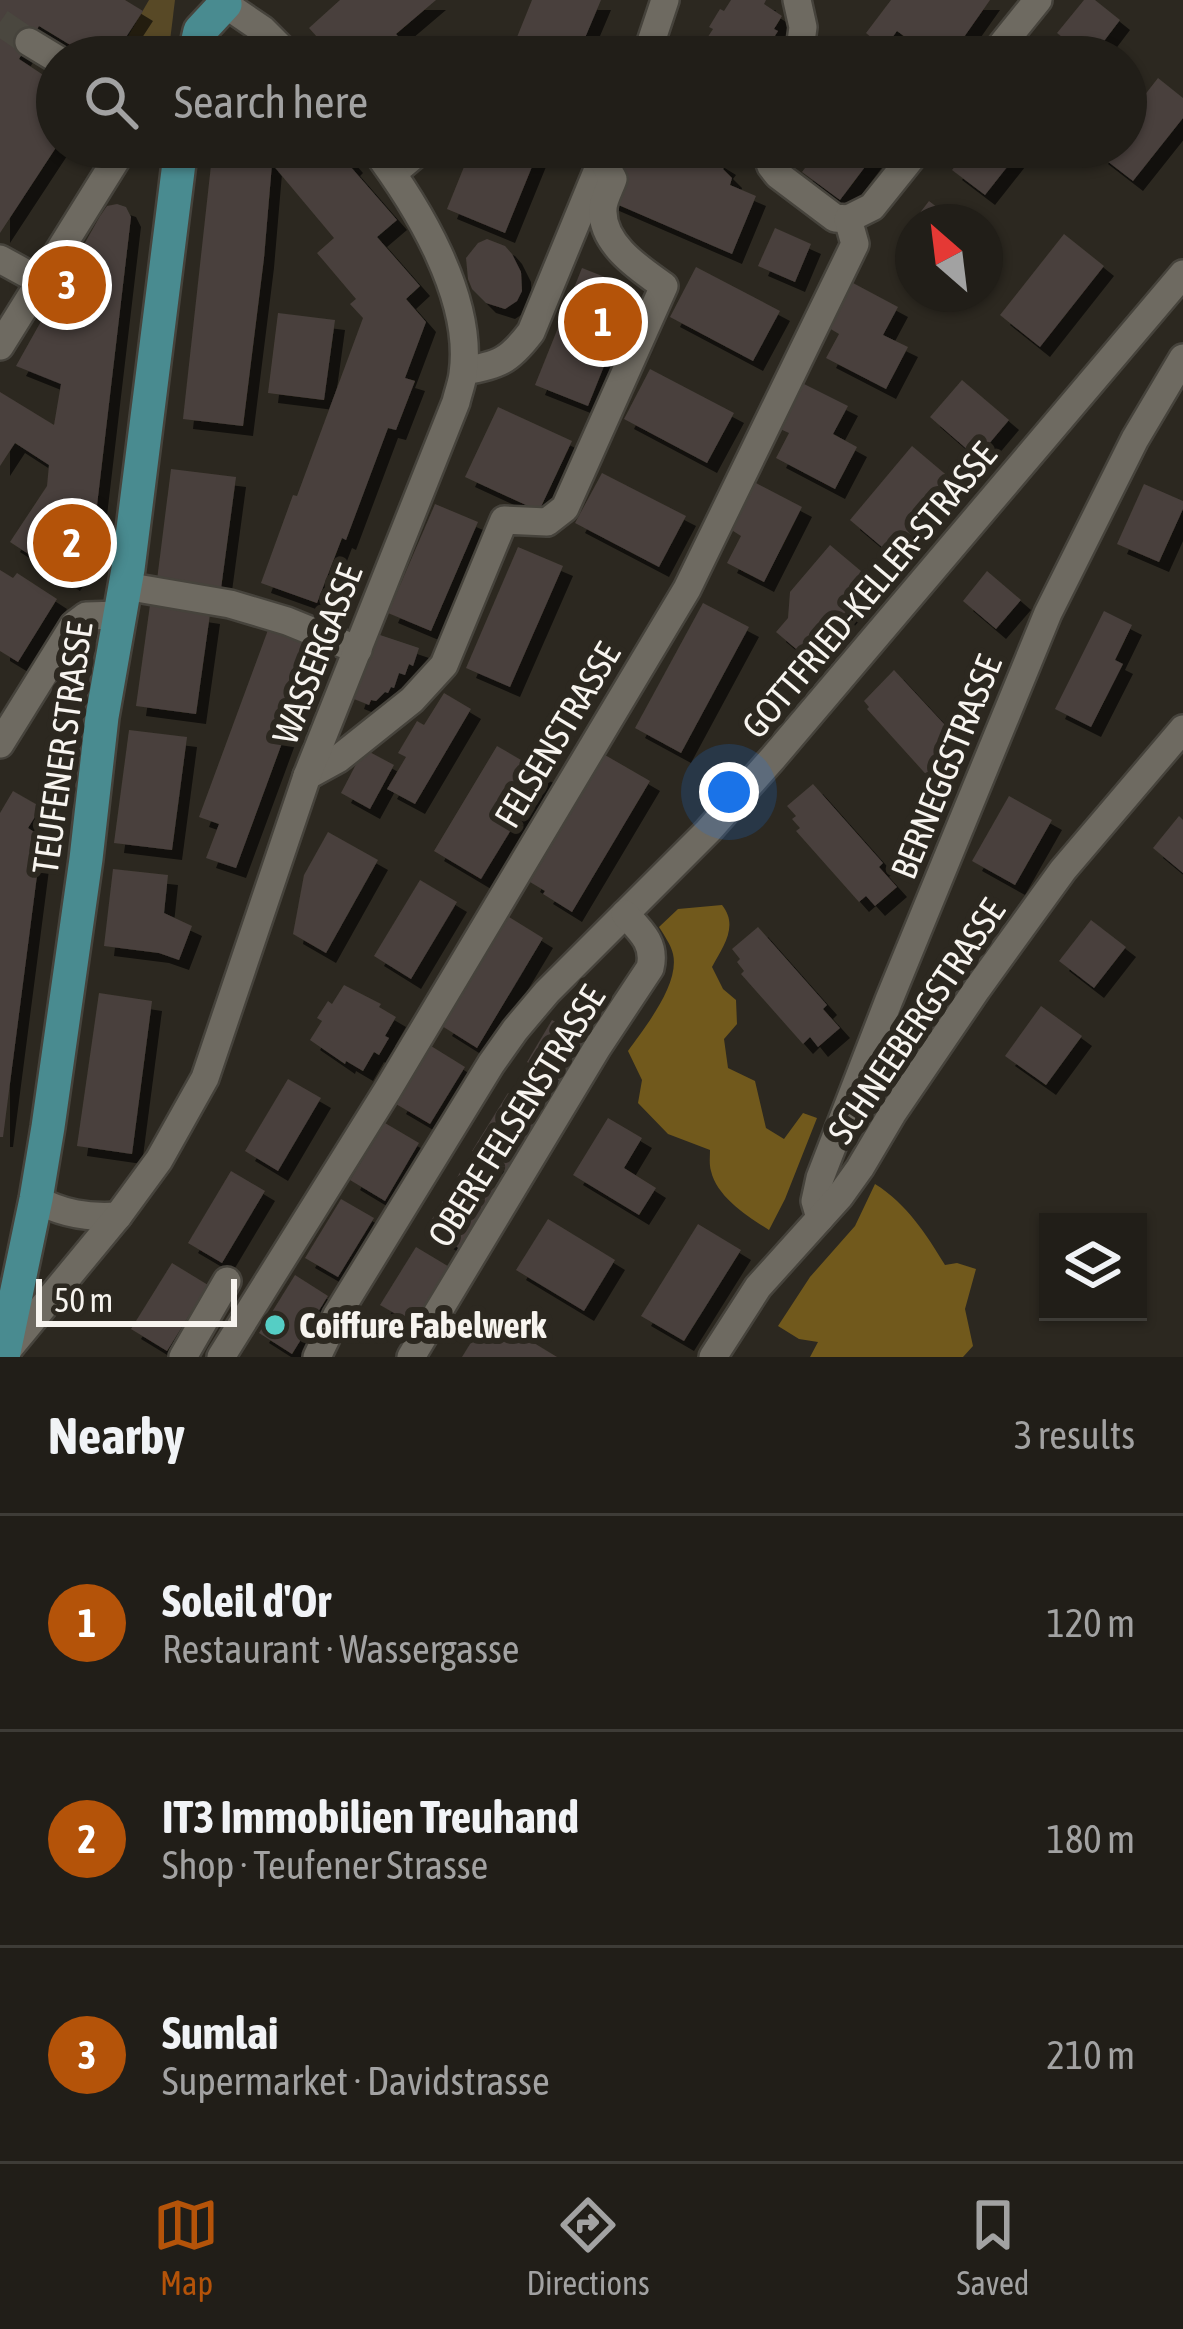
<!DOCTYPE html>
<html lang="en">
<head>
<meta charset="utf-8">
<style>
  :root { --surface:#211e18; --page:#2d2b25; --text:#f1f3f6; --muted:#a2a2a2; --line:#3e3c37; --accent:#b45309 }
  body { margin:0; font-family:"Asap Condensed",sans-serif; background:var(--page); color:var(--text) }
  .controls { position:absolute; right:36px; bottom:36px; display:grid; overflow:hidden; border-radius:0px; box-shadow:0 3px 9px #0004 }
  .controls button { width:108px; height:108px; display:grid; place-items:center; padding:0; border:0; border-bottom:3px solid var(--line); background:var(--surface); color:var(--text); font:60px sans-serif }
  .compass { position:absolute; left:895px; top:204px; width:108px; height:108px; border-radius:50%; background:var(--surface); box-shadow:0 3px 9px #0004; rotate:332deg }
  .scale { position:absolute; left:36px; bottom:30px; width:201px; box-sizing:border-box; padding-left:12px; border:6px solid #f7f4ef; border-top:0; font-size:33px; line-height:42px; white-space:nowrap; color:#f7f4ef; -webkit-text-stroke:9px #2c2820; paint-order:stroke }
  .you { position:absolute; left:729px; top:792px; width:42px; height:42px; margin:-30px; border:9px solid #fff; border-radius:50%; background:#1a73e8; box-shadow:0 0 0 18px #1a73e833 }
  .badge { display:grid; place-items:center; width:78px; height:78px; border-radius:50%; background:var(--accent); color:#fff; font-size:39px; font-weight:700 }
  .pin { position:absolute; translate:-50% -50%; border:6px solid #fff; box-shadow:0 3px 12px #0006 }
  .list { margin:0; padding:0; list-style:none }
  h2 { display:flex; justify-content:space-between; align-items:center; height:156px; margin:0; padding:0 48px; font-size:51px }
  h2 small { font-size:39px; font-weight:400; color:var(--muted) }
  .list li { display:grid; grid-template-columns:78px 1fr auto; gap:36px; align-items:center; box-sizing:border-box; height:216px; padding:0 48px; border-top:3px solid var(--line) }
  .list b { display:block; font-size:45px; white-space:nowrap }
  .list p { margin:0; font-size:39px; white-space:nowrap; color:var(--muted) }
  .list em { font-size:39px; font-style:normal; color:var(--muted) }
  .icon { flex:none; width:66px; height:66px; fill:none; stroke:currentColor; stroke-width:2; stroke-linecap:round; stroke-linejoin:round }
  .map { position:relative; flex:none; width:1183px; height:1357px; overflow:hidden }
  .search { position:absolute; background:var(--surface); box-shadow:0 3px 9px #0004; left:36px; right:36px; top:36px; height:132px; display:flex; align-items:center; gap:30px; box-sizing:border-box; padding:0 42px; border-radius:66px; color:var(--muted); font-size:45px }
  .sheet { height:804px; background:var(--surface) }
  nav { display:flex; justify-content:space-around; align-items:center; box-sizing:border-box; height:168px; border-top:3px solid var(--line); background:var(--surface); font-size:33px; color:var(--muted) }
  nav a { display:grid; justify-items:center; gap:6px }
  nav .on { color:var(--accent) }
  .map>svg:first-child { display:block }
  .green { fill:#584926 }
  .forest { fill:#71591c }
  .building { fill:#49403c; filter:url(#shadow) }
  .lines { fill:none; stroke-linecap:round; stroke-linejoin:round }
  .minor-tunnel { stroke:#4a473f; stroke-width:27; stroke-dasharray:27 14; stroke-linecap:butt }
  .minor-casing { stroke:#46433c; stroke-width:32 }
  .major-casing { stroke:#46433c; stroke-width:38 }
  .minor { stroke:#6e6a61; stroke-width:27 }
  .major { stroke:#498b90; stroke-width:33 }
  .poi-dot { fill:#55cec5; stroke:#2c2820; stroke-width:4.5 }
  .labels { text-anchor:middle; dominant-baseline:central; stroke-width:12; stroke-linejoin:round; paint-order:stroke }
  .street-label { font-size:36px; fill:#f7f4ef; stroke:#2c2820 }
  .poi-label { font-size:36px; font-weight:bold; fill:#f7f4ef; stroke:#2c2820; text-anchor:start }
</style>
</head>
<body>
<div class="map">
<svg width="1183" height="1357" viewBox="0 0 1183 1357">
  <defs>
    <filter id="shadow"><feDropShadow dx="10" dy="10" stdDeviation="0" flood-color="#0009"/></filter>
  </defs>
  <rect width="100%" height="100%" fill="#2c2820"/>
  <polygon class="green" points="149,0 175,0 168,57 116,57"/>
  <g class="forest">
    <path d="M722,905c17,21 1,42 -10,62l11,22 13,11 1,24 -13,15 4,29 27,13 11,47 18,11 19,-26 14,5 -32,81 -16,31c-22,-14 -52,-33 -58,-59 -2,-7 -1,-14 -1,-21l-42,-16 -30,-31 4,-23 -14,-29c17,-24 52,-67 45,-97 -2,-9 -9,-19 -14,-27l19,-18z"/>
    <path d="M875,1184c32,20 51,50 70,81l12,-2 19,6 -11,40 8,37 -10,11h-153l8,-15 -19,-3 -21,-13 32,-49 45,-51z"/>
  </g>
  <g class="building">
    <polygon points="0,0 125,0 143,11 113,57 90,57 39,26 19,59 57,84 57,146 0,233"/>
    <polygon points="340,0 436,0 396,34 416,57 335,57 309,28"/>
    <polygon points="532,0 601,0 579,52 590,57 509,57"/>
    <polygon points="731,0 766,0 764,4 782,16 774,29 778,31 773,39 778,43 769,57 695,57 713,29 709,27 720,9 724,11"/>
    <polygon points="891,0 990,0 950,57 932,57 897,31 886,46 896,53 894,57 860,57 873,39 866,33"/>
    <polygon points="1084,0 1095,0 1120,20 1092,57 1087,57 1057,33"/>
    <polygon points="1158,78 1183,98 1183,118 1133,181 1098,154 1104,147 1126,147 1126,119"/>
    <polygon points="213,147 339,147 353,163 350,166 397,220 377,237 420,286 406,299 426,322 405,378 415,381 396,430 388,428 346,540 342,538 317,603 261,583 293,495 297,496 363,318 350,304 356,299 317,253 334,238 272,164 264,258 243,426 183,419"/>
    <polygon points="472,147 540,147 505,233 447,209"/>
    <polygon points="631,147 697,147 726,165 723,169 732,178 730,185 756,196 732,254 607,200"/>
    <polygon points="834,147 880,147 840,200 802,172 819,149 827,155"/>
    <polygon points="970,147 1003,147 1015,157 985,195 952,170"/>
    <polygon points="929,201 956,222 913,222 913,251 899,240"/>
    <polygon points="117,204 126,207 131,217 92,548 70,581 10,542 47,486 49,465 15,443 0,466 0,392 54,425 61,384 16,366 100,216 107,206"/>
    <polygon points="775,228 811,244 795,282 758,266"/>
    <polygon points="1064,234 1104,266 1040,347 1000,315"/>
    <polygon points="487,239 505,246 512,254 521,272 522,291 517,301 505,309 486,303 472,289 468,279 466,258 478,243"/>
    <polygon points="696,267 780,311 753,361 670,317"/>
    <polygon points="582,268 635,289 588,406 535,385"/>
    <polygon points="853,283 898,307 883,335 908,347 886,389 826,358 839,334 829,328"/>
    <polygon points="278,313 335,320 324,400 268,393"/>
    <polygon points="650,369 734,413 707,463 624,419"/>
    <polygon points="962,380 1009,420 977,458 930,417"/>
    <polygon points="802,383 848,406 833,434 857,447 835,489 776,458 789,433 778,428"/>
    <polygon points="498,407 572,441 539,511 465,477"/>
    <polygon points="912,446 957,484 895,558 850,520"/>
    <polygon points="171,469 236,477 220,596 156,588"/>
    <polygon points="602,473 686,516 659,567 575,523"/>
    <polygon points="754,482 802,507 764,582 727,563 741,536 730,529"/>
    <polygon points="1144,484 1183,501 1183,509 1159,562 1117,544"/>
    <polygon points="435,504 478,522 431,631 388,613"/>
    <polygon points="830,545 874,582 808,659 776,632 788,618 790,592"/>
    <polygon points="518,547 563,566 510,687 466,668"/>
    <polygon points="0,570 13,578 17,573 57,599 18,662 0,651"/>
    <polygon points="987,571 1021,600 996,629 963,601"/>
    <polygon points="703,603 749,627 681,753 635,728"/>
    <polygon points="150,605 210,614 196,714 136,706"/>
    <polygon points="1104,611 1132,625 1115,660 1123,664 1091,727 1055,709"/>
    <polygon points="268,630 317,648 236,868 206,858 219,824 199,817"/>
    <polygon points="377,634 419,648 413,666 409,664 405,675 399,673 394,688 391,687 388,693 385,692 376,701 371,700 369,705 354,699"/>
    <polygon points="894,670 957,738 952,742 956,747 950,753 953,756 947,762 949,765 932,781 867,709 869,707 864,701"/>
    <polygon points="444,693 471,709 415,804 387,789 406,757 398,753 417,721 424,725"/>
    <polygon points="129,730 187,737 172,850 114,843"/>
    <polygon points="497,746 545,774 481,879 434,851"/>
    <polygon points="364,749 394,765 370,809 341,793"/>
    <polygon points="605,755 650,781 572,912 543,894 545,891 530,882"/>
    <polygon points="813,784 883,863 879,867 897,887 875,906 866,896 859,902 796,831 800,828 792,819 796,816 787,806"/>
    <polygon points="13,791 41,807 28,828 42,837 3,1137 0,1137 0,813"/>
    <polygon points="1009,796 1052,820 1015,885 972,861"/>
    <polygon points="1179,816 1183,820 1183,873 1153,848"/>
    <polygon points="328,832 378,860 326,953 293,934 304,875"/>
    <polygon points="113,869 168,875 164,913 192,926 179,960 159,953 104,946"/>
    <polygon points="420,880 457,902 411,979 374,956"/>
    <polygon points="509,917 543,938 477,1048 442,1026"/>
    <polygon points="1091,920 1126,947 1094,988 1059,961"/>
    <polygon points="758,927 827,1005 823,1009 840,1028 818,1047 810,1037 803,1044 741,974 744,971 737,962 740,959 732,949"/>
    <polygon points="344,985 381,1004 379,1007 396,1017 385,1036 389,1038 379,1055 374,1052 363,1071 346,1061 345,1064 310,1040 322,1021 317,1018 328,1001 332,1004"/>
    <polygon points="99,993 152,1001 132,1154 77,1146"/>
    <polygon points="1041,1006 1082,1036 1046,1085 1005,1056"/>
    <polygon points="552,1020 587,1041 563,1083 527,1062"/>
    <polygon points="431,1046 465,1067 430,1124 396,1104"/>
    <polygon points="288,1079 321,1098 278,1171 245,1151"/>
    <polygon points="508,1093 544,1114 508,1173 472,1151"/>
    <polygon points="608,1118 642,1138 624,1168 656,1188 639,1215 573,1175"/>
    <polygon points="385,1123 419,1143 385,1201 350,1180"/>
    <polygon points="462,1169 498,1191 462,1250 426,1229"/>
    <polygon points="231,1171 265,1191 222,1263 188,1243"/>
    <polygon points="341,1199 374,1218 338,1277 305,1258"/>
    <polygon points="548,1219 615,1260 584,1311 516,1270"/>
    <polygon points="698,1224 741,1250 684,1341 641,1316"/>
    <polygon points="416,1247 451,1268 415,1325 380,1305"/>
    <polygon points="172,1263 208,1285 167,1351 131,1329"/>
    <polygon points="295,1275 328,1296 292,1354 259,1333"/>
    <polygon points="488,1315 557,1357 462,1357"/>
  </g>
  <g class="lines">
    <polyline class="minor-tunnel" points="0,22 29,42"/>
    <g class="minor-casing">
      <g id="minor">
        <polyline points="797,0 803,27 799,57"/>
        <polyline points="225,4 263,30 290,57"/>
        <polyline points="29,42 57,59"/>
        <polyline points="646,57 665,0"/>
        <polyline points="992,57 1038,0"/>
        <polyline points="764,147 771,166 778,175 835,218 848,219"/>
        <polyline points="393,173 417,153"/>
        <polyline points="0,259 40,281"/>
        <polyline points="0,346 124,147"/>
        <path d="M464,371c35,-6 45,-10 67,-39l70,-170"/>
        <polyline points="125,586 230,604 287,621 358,650"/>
        <polyline points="0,744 74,625 86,616 120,615"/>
        <path d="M307,776l31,-17 74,-59 32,-35 60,-145 43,2 18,-14 99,-222c-24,-17 -63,-42 -61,-77 0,-9 7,-21 10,-30l-11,-20"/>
        <path d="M36,1199c26,15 52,19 82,17"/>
        <polyline points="820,1218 815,1201 820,1178 889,1000 1048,613 1135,439 1183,358"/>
        <path d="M5,1353l113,-137 41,-56 46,-82 102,-302 149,-374c2,-9 6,-19 7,-28 11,-76 -46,-169 -90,-227"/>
        <polyline points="183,1357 227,1281"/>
        <polyline points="221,1357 387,1091 687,589 855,244 848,219 872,207 920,147"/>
        <polyline points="317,1357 337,1315 491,1064 515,1030 547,992 708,831 773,758 1183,274"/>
        <path d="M411,1357l186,-309 53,-80c6,-24 -9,-37 -25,-54"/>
        <polyline points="713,1357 758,1287 840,1196 860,1168 892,1114 977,989 1063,870 1183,729"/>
      </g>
    </g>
    <g class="major-casing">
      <g id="major">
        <polyline points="194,57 200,31 225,4 224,0"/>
        <polyline points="3,1357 36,1199 48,1127 86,859 102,717 128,569 181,147"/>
      </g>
    </g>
    <use href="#minor" class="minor"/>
    <use href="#major" class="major"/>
  </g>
  <circle class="poi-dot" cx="275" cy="1325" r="12"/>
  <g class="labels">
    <g class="street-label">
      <text transform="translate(869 590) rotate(-50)">GOTTFRIED-KELLER-STRASSE</text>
      <text transform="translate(317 654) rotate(-69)">WASSERGASSE</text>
      <text transform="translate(557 735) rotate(-59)">FELSENSTRASSE</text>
      <text transform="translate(62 748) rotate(-82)">TEUFENER STRASSE</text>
      <text transform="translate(946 767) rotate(-68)">BERNEGGSTRASSE</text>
      <text transform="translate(916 1021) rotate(-56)">SCHNEEBERGSTRASSE</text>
      <text transform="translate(516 1116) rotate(-58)">OBERE FELSENSTRASSE</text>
    </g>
    <g class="poi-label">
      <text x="299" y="1325">Coiffure Fabelwerk</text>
    </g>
  </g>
</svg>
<div class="controls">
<button><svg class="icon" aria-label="layers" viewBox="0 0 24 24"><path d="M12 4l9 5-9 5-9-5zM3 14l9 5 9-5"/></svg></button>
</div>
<svg class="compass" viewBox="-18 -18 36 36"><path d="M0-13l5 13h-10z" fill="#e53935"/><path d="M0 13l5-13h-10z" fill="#a2a2a2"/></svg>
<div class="scale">50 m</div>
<div class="you"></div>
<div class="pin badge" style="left:603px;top:322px">1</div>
<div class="pin badge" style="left:72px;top:543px">2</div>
<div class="pin badge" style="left:67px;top:285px">3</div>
<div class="search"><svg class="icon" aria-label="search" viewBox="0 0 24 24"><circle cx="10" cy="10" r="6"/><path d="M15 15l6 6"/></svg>Search here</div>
</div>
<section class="sheet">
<h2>Nearby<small>3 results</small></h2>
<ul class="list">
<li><span class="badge">1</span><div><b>Soleil d'Or</b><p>Restaurant · Wassergasse</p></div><em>120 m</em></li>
<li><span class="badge">2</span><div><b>IT3 Immobilien Treuhand</b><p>Shop · Teufener Strasse</p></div><em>180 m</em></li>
<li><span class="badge">3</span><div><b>Sumlai</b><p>Supermarket · Davidstrasse</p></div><em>210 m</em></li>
</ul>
</section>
<nav>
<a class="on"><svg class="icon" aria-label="map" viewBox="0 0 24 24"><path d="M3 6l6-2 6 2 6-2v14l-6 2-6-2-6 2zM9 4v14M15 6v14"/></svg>Map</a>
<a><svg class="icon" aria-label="directions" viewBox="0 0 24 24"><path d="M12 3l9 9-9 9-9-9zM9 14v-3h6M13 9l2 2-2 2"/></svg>Directions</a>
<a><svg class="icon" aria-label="saved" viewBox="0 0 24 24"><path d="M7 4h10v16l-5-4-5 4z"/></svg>Saved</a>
</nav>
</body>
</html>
